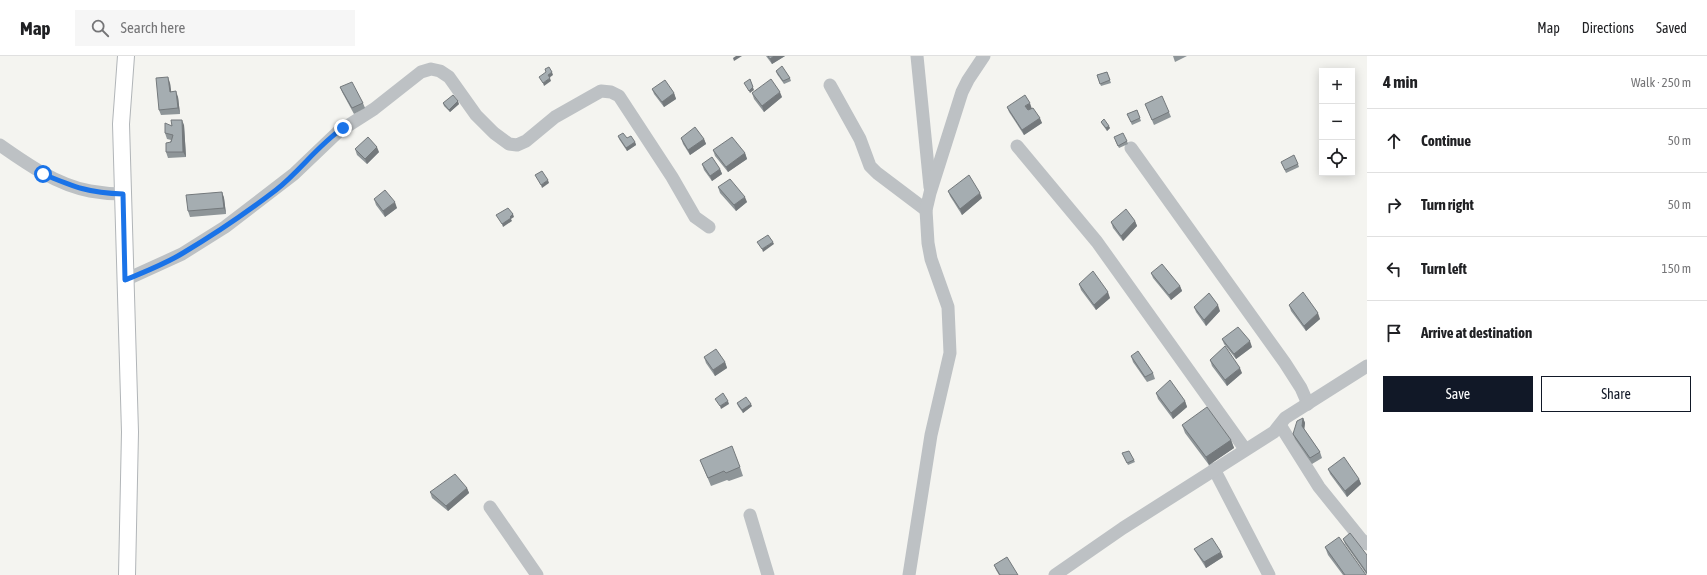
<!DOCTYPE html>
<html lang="en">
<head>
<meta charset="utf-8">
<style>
  :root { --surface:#fff; --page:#f6f6f6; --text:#202124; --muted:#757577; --line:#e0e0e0; --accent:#111827 }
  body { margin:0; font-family:"Asap Condensed",sans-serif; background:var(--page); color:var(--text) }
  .controls { position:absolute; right:12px; top:12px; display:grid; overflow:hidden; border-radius:0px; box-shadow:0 2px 10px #0003 }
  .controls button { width:36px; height:36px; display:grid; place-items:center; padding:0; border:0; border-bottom:1px solid var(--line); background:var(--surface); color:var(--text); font:20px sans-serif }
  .stop { position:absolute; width:12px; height:12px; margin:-9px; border:3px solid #1a73e8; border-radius:50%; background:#fff }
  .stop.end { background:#1a73e8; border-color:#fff; box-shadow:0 1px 4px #0008 }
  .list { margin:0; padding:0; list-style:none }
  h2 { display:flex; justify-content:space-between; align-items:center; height:52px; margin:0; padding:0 16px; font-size:17px }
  h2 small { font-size:13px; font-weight:400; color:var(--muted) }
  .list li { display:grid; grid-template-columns:26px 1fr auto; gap:12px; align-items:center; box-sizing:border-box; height:64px; padding:0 16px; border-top:1px solid var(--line) }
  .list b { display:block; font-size:15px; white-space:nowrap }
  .list em { font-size:13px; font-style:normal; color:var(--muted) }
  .actions { display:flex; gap:8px; padding:12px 16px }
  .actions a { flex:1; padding:9px 0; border:1px solid var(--accent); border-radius:0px; text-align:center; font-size:14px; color:var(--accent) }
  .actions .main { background:var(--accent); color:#fff }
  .icon { flex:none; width:22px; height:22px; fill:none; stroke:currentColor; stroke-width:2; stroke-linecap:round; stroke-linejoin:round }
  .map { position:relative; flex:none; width:1367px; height:519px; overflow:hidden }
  header { display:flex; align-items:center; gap:24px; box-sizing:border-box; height:56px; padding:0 20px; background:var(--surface); border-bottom:1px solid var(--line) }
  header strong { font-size:19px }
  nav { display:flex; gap:22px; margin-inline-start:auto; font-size:14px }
  .search { width:280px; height:36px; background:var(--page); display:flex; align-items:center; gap:10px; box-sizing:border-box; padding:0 14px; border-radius:0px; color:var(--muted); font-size:15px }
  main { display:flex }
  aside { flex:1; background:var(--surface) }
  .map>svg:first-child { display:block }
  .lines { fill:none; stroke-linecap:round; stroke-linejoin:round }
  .major-casing { stroke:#b1b5b8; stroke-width:18 }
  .minor { stroke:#bdc1c4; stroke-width:13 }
  .major { stroke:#fff; stroke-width:16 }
  .wall { fill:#8e9598 }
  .shaded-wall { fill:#74797c }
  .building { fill:#a5adb1; stroke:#74797c }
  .route { stroke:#1a73e8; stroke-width:5 }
</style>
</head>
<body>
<header>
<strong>Map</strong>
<div class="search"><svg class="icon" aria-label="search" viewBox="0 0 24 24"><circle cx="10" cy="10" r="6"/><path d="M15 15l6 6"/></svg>Search here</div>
<nav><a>Map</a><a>Directions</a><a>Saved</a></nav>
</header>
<main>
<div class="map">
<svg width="1367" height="519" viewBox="0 0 1367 519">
  <rect width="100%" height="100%" fill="#f4f4f0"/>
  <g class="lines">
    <g class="major-casing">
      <polyline id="major" points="126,0 121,68 130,376 127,519"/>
    </g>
    <g class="minor">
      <polyline points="917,0 930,131"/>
      <polyline points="830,29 860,83 870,110 877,117 926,154"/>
      <path d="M0,89c27,19 57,40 90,46 11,2 22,3 33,3"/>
      <polyline points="1017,90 1097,186 1245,393"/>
      <polyline points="1131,92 1285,307 1301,332 1308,348"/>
      <polyline points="125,224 182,198 225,171 294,118 338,76 374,53 421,16 431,13 440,15 449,21 476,59 494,77 509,88 517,89 526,85 555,61 601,35 611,36 619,40 672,121 695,161 709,171"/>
      <polyline points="1280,369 1319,431 1361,483 1367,488"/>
      <polyline points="1214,413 1269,519"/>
      <polyline points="490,451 537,519"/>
      <polyline points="750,459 768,519"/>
      <polyline points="909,519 931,379 950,297 948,251 931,203 928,187 926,154 930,137 962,36 968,24 984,0"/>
      <polyline points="1055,519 1123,472 1274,376 1285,362 1367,310"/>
    </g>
    <use href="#major" class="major"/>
  </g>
  <g class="wall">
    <polygon points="766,0 785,0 772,8"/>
    <polygon points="1173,0 1187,0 1175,6"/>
    <polygon points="776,15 790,22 791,25 784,28 777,18"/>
    <polygon points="1107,16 1111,27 1101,30 1097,19"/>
    <polygon points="170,27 171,36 178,41 180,58 161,59 159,54"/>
    <polygon points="340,31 363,47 365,52 354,58 342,36"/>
    <polygon points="652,33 674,37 676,43 664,51 654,38"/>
    <polygon points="752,37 782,41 764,56 754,43"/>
    <polygon points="443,47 459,48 450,56 444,50"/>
    <polygon points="1145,48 1169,56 1171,61 1154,69"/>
    <polygon points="1007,51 1032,52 1042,67 1024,79 1009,56"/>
    <polygon points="1137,54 1141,65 1132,69 1127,58"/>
    <polygon points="1101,66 1110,72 1107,75 1102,68"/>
    <polygon points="184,69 186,101 168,102 166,96 171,84 167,83 165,77 172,70"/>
    <polygon points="618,80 635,86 636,89 627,95 619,83"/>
    <polygon points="681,82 704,83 706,88 690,99 683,88"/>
    <polygon points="1115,84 1127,85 1128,88 1119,92"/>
    <polygon points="355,93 379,96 367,108 357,99"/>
    <polygon points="713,94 745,97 747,103 728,116 715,100"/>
    <polygon points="1281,106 1298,108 1299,111 1286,117"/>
    <polygon points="702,108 720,113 722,118 712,125 704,114"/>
    <polygon points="718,131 747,146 736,155 720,137"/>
    <polygon points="948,135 982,142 962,159 950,140"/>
    <polygon points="222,136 224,142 226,158 190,161 188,155"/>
    <polygon points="374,143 397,152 385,161 376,149"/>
    <polygon points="1135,165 1137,170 1123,185 1113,172 1111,166"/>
    <polygon points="1151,217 1180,230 1182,235 1171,244 1153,222"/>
    <polygon points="1079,228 1110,242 1096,254 1081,234"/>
    <polygon points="1289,249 1320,263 1306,275 1291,255"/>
    <polygon points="1194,251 1220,255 1206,270 1196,256"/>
    <polygon points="1222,283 1252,291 1236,303 1224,288"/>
    <polygon points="1131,300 1153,317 1155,323 1147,326 1133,306"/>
    <polygon points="704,301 725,306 727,312 715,320 706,307"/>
    <polygon points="1210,304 1242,317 1227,330 1212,310"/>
    <polygon points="1156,337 1185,345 1187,351 1173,363 1158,343"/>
    <polygon points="737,347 752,350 743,357 738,350"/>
    <polygon points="1303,362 1305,367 1304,373 1320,396 1322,402 1312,408 1295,383 1293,378"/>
    <polygon points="1182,369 1231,384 1234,392 1209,409 1185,377"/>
    <polygon points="1122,397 1134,404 1135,406 1128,409"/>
    <polygon points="700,404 740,411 743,420 729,425 727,424 711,430"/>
    <polygon points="1328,413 1359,423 1361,428 1347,441 1330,418"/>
    <polygon points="467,432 469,437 448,455 432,442 430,436"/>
    <polygon points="1343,483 1367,499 1367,519 1345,488"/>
    <polygon points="1325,491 1366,519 1343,519 1328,499"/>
    <polygon points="1194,493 1223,501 1206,512 1197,498"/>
    <polygon points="994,509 1018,519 999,519 996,514"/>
  </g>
  <g class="shaded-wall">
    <polygon points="736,0 742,0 734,5 733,2"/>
    <polygon points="774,0 785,0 772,8 770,3"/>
    <polygon points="552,16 553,19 549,22 548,19"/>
    <polygon points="168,21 170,27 172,41 170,36"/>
    <polygon points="550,22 551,25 544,30 543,27"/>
    <polygon points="750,23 754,34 750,37 749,35"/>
    <polygon points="176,35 178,41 180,58 178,52"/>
    <polygon points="780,36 782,41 764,56 762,50"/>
    <polygon points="674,37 676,43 664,51 662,46"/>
    <polygon points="458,45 459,48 450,56 449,54"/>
    <polygon points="1030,47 1032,53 1027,56 1025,50"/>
    <polygon points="1040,62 1042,67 1024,79 1022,74"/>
    <polygon points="182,64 184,69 186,101 183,96"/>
    <polygon points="1109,70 1110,72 1107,75 1106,72"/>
    <polygon points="704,83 706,88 690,99 688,94"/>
    <polygon points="635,86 636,89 627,95 626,92"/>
    <polygon points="377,91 379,96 367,108 365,103"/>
    <polygon points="745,97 747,103 728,116 726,111"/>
    <polygon points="720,113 722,118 712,125 710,120"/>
    <polygon points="548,124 549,127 542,132 541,129"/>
    <polygon points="222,136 224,142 226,158 224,152"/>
    <polygon points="980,137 982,142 962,159 960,153"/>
    <polygon points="745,141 747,146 736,155 734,149"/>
    <polygon points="395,146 397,152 385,161 383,155"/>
    <polygon points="513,158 514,161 511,163 512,165 503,171 502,168"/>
    <polygon points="1135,165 1137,170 1123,185 1121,180"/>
    <polygon points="773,186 774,188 763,196 762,193"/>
    <polygon points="1180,230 1182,235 1171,244 1169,239"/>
    <polygon points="1108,236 1110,242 1096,254 1094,249"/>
    <polygon points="1218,249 1220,255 1206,270 1204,264"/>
    <polygon points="1318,257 1320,263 1306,275 1304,270"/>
    <polygon points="1250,285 1252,291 1236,303 1234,298"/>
    <polygon points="725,306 727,312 715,320 713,314"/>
    <polygon points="1240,312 1242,317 1227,330 1225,324"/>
    <polygon points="728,345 729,348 721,353 720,350"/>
    <polygon points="1185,345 1187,351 1173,363 1171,357"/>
    <polygon points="751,348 752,350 743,357 742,354"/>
    <polygon points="1303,362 1305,367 1304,375 1302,370"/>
    <polygon points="1231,384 1234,392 1209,409 1206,401"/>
    <polygon points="1359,423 1361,428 1347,441 1345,435"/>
    <polygon points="467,432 469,437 448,455 446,450"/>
    <polygon points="1221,496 1223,501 1206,512 1204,506"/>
  </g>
  <g class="building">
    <polygon points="768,0 774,0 770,3"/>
    <polygon points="782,10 790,22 783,25 776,15"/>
    <polygon points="549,11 552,16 548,19 550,22 543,27 539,21 546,16 545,13"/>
    <polygon points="1107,16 1110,24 1100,28 1097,19"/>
    <polygon points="168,21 170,36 176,35 178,52 159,54 156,22"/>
    <polygon points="750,23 753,31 749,35 744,27"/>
    <polygon points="771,23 780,36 762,50 752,37"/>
    <polygon points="665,24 674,37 662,46 652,33"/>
    <polygon points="352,26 363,47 352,52 340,31"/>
    <polygon points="453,39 458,45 449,54 443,47"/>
    <polygon points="1025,39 1030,47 1025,50 1028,54 1033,52 1040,62 1022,74 1007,51"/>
    <polygon points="1162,40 1169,56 1152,64 1145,48"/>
    <polygon points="1137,54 1140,62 1131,66 1127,58"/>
    <polygon points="1104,63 1109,70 1106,72 1101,66"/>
    <polygon points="171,64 182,64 183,96 166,96 166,87 171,86 173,79 165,77 165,67 172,70"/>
    <polygon points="695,71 704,83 688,94 681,82"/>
    <polygon points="623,77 627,82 631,80 635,86 626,92 618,80"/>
    <polygon points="1123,77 1127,85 1118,90 1114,81"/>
    <polygon points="368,81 377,91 365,103 355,93"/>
    <polygon points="732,81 745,97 726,111 713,94"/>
    <polygon points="1294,99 1298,108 1285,114 1281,106"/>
    <polygon points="712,101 720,113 710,120 702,108"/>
    <polygon points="542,115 548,124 541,129 535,119"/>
    <polygon points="969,119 980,137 960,153 948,135"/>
    <polygon points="730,123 745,141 734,149 718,131"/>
    <polygon points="385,134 395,146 383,155 374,143"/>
    <polygon points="222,136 224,152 188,155 186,139"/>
    <polygon points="508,152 513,158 510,161 511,162 502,168 496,159"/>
    <polygon points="1126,153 1135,165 1121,180 1111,166"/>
    <polygon points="768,179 773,186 762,193 757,186"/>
    <polygon points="1162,208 1180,230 1169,239 1151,217"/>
    <polygon points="1093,215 1108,236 1094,249 1079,228"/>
    <polygon points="1303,236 1318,257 1304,270 1289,249"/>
    <polygon points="1209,237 1218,249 1204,264 1194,251"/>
    <polygon points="1238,271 1250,285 1234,298 1222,283"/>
    <polygon points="1225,290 1240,312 1225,324 1210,304"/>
    <polygon points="716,293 725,306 713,314 704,301"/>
    <polygon points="1138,295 1153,317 1145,321 1131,300"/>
    <polygon points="1170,324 1185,345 1171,357 1156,337"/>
    <polygon points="723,337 728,345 720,350 715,343"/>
    <polygon points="746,341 751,348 742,354 737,347"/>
    <polygon points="1207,351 1231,384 1206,401 1182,369"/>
    <polygon points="1303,362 1302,370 1320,396 1310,402 1293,378 1297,365"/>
    <polygon points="732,390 740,411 726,417 724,415 708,422 700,404"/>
    <polygon points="1129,395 1134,404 1127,407 1122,397"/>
    <polygon points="1344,401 1359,423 1345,435 1328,413"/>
    <polygon points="455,418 467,432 446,450 430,436"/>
    <polygon points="1350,477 1367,499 1367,517 1343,483"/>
    <polygon points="1339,481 1366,519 1345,519 1325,491"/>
    <polygon points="1212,482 1221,496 1204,506 1194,493"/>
    <polygon points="1007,501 1018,519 1000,519 994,509"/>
  </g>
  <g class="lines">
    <path class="route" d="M43,118c31,13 46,19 80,20l2,86c19,-8 40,-16 58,-27 32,-19 63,-40 93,-63 24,-19 42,-45 67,-62"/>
  </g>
</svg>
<div class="controls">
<button>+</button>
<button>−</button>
<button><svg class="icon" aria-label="locate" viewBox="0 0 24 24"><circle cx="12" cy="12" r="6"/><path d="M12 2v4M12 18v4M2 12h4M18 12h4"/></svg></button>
</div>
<div class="stop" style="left:43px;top:118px"></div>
<div class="stop end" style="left:343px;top:72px"></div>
</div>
<aside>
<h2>4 min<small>Walk · 250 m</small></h2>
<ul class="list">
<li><svg class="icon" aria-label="ahead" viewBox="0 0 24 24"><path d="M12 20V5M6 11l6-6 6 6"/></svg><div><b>Continue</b></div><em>50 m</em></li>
<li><svg class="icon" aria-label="right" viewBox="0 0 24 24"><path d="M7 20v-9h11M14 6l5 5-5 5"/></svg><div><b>Turn right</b></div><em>50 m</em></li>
<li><svg class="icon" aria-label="left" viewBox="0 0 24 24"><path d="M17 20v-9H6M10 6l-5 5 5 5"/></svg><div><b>Turn left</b></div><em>150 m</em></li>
<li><svg class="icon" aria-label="arrive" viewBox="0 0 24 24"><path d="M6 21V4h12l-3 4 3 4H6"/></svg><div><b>Arrive at destination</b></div></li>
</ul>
<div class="actions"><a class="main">Save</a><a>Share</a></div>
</aside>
</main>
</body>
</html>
